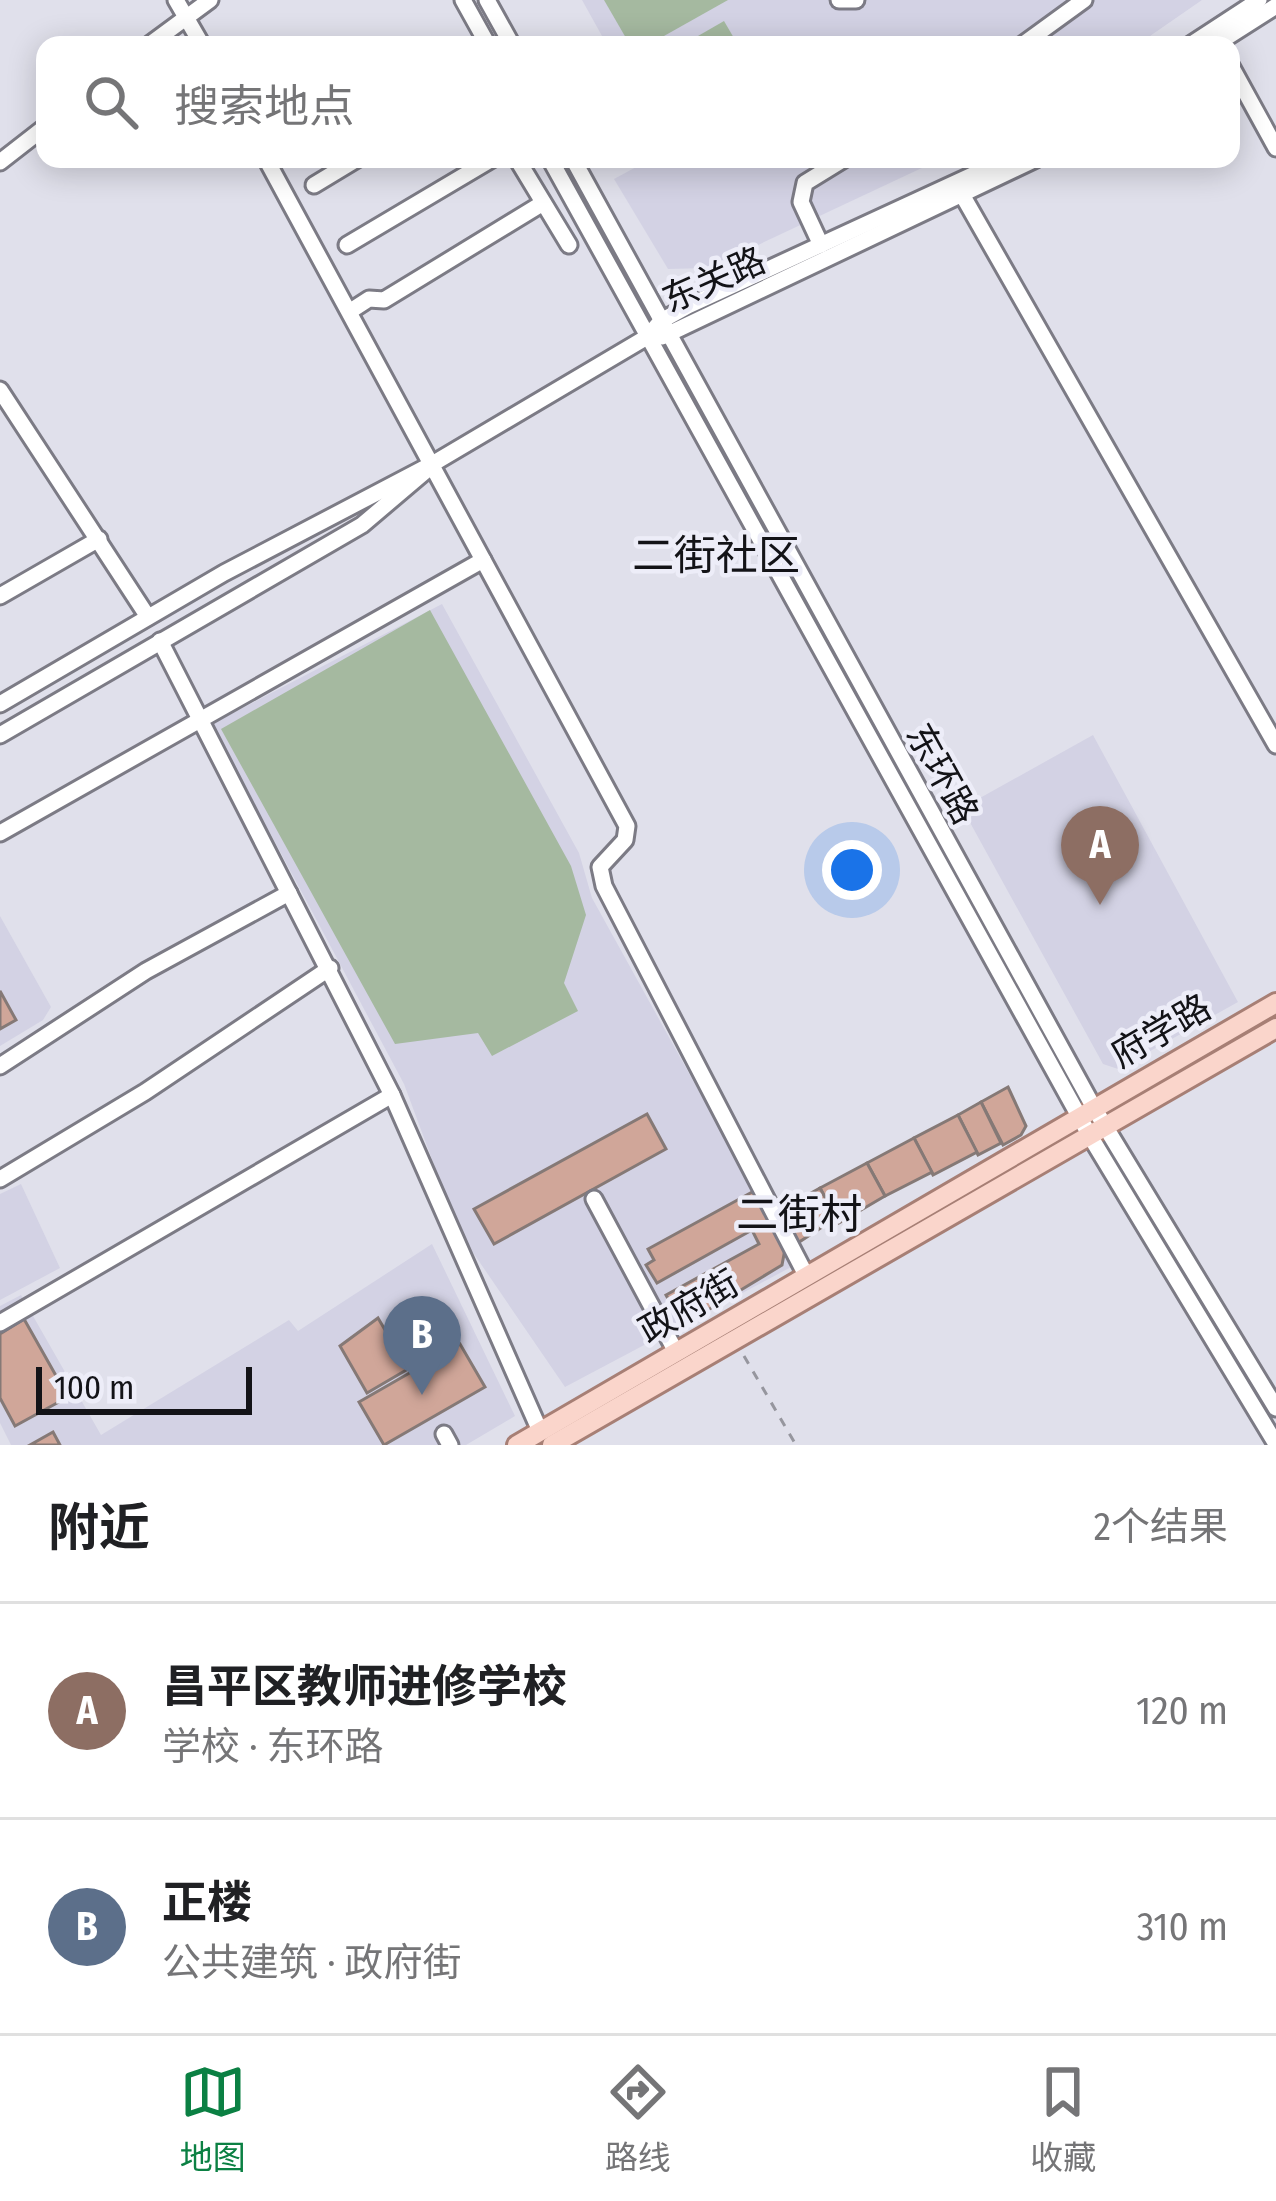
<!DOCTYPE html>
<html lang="zh">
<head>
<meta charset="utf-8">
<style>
  :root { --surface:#fff; --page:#f6f6f6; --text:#202124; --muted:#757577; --line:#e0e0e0; --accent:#0b8043 }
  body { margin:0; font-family:"Fira Sans Condensed","Noto Sans SC",sans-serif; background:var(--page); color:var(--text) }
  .scale { position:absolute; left:36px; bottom:30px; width:216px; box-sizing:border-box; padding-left:12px; border:6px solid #131317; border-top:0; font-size:33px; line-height:42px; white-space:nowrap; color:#131317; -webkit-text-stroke:9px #ededf8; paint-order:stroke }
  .you { position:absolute; left:852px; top:870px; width:42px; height:42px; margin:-30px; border:9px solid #fff; border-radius:50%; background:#1a73e8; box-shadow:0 0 0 18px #1a73e833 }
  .badge { display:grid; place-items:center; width:78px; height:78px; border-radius:50%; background:var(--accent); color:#fff; font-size:39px; font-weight:700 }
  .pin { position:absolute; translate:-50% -99px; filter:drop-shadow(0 3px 6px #0008) }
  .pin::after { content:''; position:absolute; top:63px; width:42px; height:36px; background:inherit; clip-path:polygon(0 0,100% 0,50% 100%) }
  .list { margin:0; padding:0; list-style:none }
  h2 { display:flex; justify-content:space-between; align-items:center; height:156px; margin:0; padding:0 48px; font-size:51px }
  h2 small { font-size:39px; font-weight:400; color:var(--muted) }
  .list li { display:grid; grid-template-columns:78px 1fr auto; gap:36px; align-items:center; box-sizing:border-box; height:216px; padding:0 48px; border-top:3px solid var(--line) }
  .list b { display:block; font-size:45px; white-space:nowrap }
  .list p { margin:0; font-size:39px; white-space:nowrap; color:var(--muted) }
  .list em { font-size:39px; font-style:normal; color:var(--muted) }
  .icon { flex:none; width:66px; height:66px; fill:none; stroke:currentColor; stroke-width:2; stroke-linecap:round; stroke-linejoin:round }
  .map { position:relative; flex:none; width:1276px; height:1445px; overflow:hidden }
  .search { position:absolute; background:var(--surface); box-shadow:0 6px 30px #0003; left:36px; right:36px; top:36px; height:132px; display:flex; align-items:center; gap:30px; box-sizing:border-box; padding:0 42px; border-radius:24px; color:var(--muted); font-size:45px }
  .sheet { height:588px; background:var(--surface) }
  nav { display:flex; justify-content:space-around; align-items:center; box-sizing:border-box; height:168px; border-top:3px solid var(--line); background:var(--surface); font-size:33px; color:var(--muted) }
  nav a { display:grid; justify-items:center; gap:6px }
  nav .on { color:var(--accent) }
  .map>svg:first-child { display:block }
  .built { fill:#d3d2e4 }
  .pitch { fill:#a5b9a0 }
  .building { fill:#d0a699; stroke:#857976; stroke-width:3 }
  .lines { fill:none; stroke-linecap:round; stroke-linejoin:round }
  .minor-casing { stroke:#7c7b85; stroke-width:21 }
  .major-casing { stroke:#a77f75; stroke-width:24 }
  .path { stroke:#96969e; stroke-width:3; stroke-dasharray:9 9; stroke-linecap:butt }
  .minor { stroke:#fff; stroke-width:15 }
  .major { stroke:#fad5cb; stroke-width:18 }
  .labels { text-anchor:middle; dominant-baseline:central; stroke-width:9; stroke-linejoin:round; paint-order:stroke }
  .street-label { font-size:36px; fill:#131317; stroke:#ededf8 }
  .quarter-label { font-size:42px; fill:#131317; stroke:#ededf8 }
</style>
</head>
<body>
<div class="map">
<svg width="1276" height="1445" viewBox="0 0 1276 1445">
  <rect width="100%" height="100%" fill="#e0e0eb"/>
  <g class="built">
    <polygon points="582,0 1202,0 1137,45 607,45"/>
    <polygon points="651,159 941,159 709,268 668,269 614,179"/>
    <polygon points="442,604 579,853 592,898 795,1265 565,1387 459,1232 404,1084 212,724"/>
    <polygon points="1093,735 1238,1002 1118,1069 1103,1064 962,808"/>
    <polygon points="0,916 51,1007 43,1020 0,1046"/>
    <polygon points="21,1184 60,1268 0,1300 0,1194"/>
    <polygon points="432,1244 515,1416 466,1445 11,1445 0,1423 0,1306 21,1295 101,1435 289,1320 298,1331"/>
  </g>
  <g class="pitch">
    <polygon points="604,0 728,0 648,45 630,45"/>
    <polygon points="724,21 738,45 702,45 698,36"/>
    <polygon points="430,610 571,866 586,915 564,983 578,1011 492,1056 478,1033 395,1044 221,729"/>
  </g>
  <g class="building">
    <polygon points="0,991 16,1020 0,1029"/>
    <polygon points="1008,1087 1026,1126 1021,1135 1003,1145 981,1102"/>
    <polygon points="981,1102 1001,1143 978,1155 958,1115"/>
    <polygon points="647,1114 666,1149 494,1244 474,1209"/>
    <polygon points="958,1115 977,1152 933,1175 914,1138"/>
    <polygon points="914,1138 932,1172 885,1196 867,1163"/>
    <polygon points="867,1163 885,1196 839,1223 820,1188"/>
    <polygon points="820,1188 836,1218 793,1246 775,1213"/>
    <polygon points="754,1191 785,1249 782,1265 683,1325 666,1295 759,1244 752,1230 657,1283 646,1265 654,1260 648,1249"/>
    <polygon points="378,1318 408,1369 367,1393 340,1346"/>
    <polygon points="24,1319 68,1397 15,1426 0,1398 0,1334"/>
    <polygon points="460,1344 485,1387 384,1445 359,1402"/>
    <polygon points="53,1432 60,1445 30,1445"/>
  </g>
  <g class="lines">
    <g class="minor-casing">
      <g id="minor">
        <polyline points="176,0 202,45"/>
        <polyline points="463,0 488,45"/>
        <polyline points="487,0 512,45"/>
        <polyline points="839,0 856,0"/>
        <polyline points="149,45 210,0"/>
        <polyline points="1022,45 1084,0"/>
        <polyline points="1190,45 1259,0"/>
        <polyline points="1215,45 1276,6"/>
        <polyline points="1231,66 1276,148"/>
        <polyline points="266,159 627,826 625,840 600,867 604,886 807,1277"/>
        <polyline points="517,159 569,245"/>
        <polyline points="550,159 1090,1136 1276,1444"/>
        <polyline points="573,159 1094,1108 1276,1408"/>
        <polyline points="0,162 45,127"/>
        <polyline points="314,185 357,159"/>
        <polyline points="964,198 1276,745"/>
        <polyline points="347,245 492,159"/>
        <polyline points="821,245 801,202 805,183 844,159"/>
        <polyline points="352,310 369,299 384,300 543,203"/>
        <polyline points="662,337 1036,159"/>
        <polyline points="0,390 148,617"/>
        <polyline points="0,596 99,539"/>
        <polyline points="160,641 392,1095 540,1431"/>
        <polyline points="0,704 224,573 434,463 647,337 661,321 688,306 1007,159"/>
        <polyline points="0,735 362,525 428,469"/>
        <polyline points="0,833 483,560"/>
        <polyline points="0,1066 146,971 289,893"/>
        <polyline points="0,1179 145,1092 330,968"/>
        <polyline points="594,1199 676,1352"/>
        <polyline points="0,1323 392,1095"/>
        <polyline points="444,1434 450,1445"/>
      </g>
    </g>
    <g class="major-casing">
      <g id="major">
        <polyline points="517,1445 1276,1003"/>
        <polyline points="552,1445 1276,1028"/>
      </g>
    </g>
    <polyline class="path" points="744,1356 796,1445"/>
    <use href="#minor" class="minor"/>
    <use href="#major" class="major"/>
  </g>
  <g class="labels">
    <g class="street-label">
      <text transform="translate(714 280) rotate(-24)">东关路</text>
      <text transform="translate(942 774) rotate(61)">东环路</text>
      <text transform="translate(1161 1031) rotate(-30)">府学路</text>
      <text transform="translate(689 1307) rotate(-30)">政府街</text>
    </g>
    <g class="quarter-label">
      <text x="716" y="556">二街社区</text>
      <text x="799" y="1215">二街村</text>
    </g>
  </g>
</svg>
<div class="scale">100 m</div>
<div class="you"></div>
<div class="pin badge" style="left:1100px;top:905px;background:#8d6e63">A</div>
<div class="pin badge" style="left:422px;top:1395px;background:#5c6f8a">B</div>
<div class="search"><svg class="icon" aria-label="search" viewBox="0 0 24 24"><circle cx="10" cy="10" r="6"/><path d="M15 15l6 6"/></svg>搜索地点</div>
</div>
<section class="sheet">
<h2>附近<small>2个结果</small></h2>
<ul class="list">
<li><span class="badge" style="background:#8d6e63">A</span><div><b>昌平区教师进修学校</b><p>学校 · 东环路</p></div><em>120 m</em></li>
<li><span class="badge" style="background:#5c6f8a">B</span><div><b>正楼</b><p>公共建筑 · 政府街</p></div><em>310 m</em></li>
</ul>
</section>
<nav>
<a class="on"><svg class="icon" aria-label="map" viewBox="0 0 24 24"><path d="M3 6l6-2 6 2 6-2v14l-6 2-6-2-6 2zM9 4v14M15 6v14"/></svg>地图</a>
<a><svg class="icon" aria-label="directions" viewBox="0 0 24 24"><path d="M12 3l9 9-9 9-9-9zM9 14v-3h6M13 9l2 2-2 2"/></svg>路线</a>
<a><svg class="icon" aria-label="saved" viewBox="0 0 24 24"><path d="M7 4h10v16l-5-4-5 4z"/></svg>收藏</a>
</nav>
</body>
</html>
